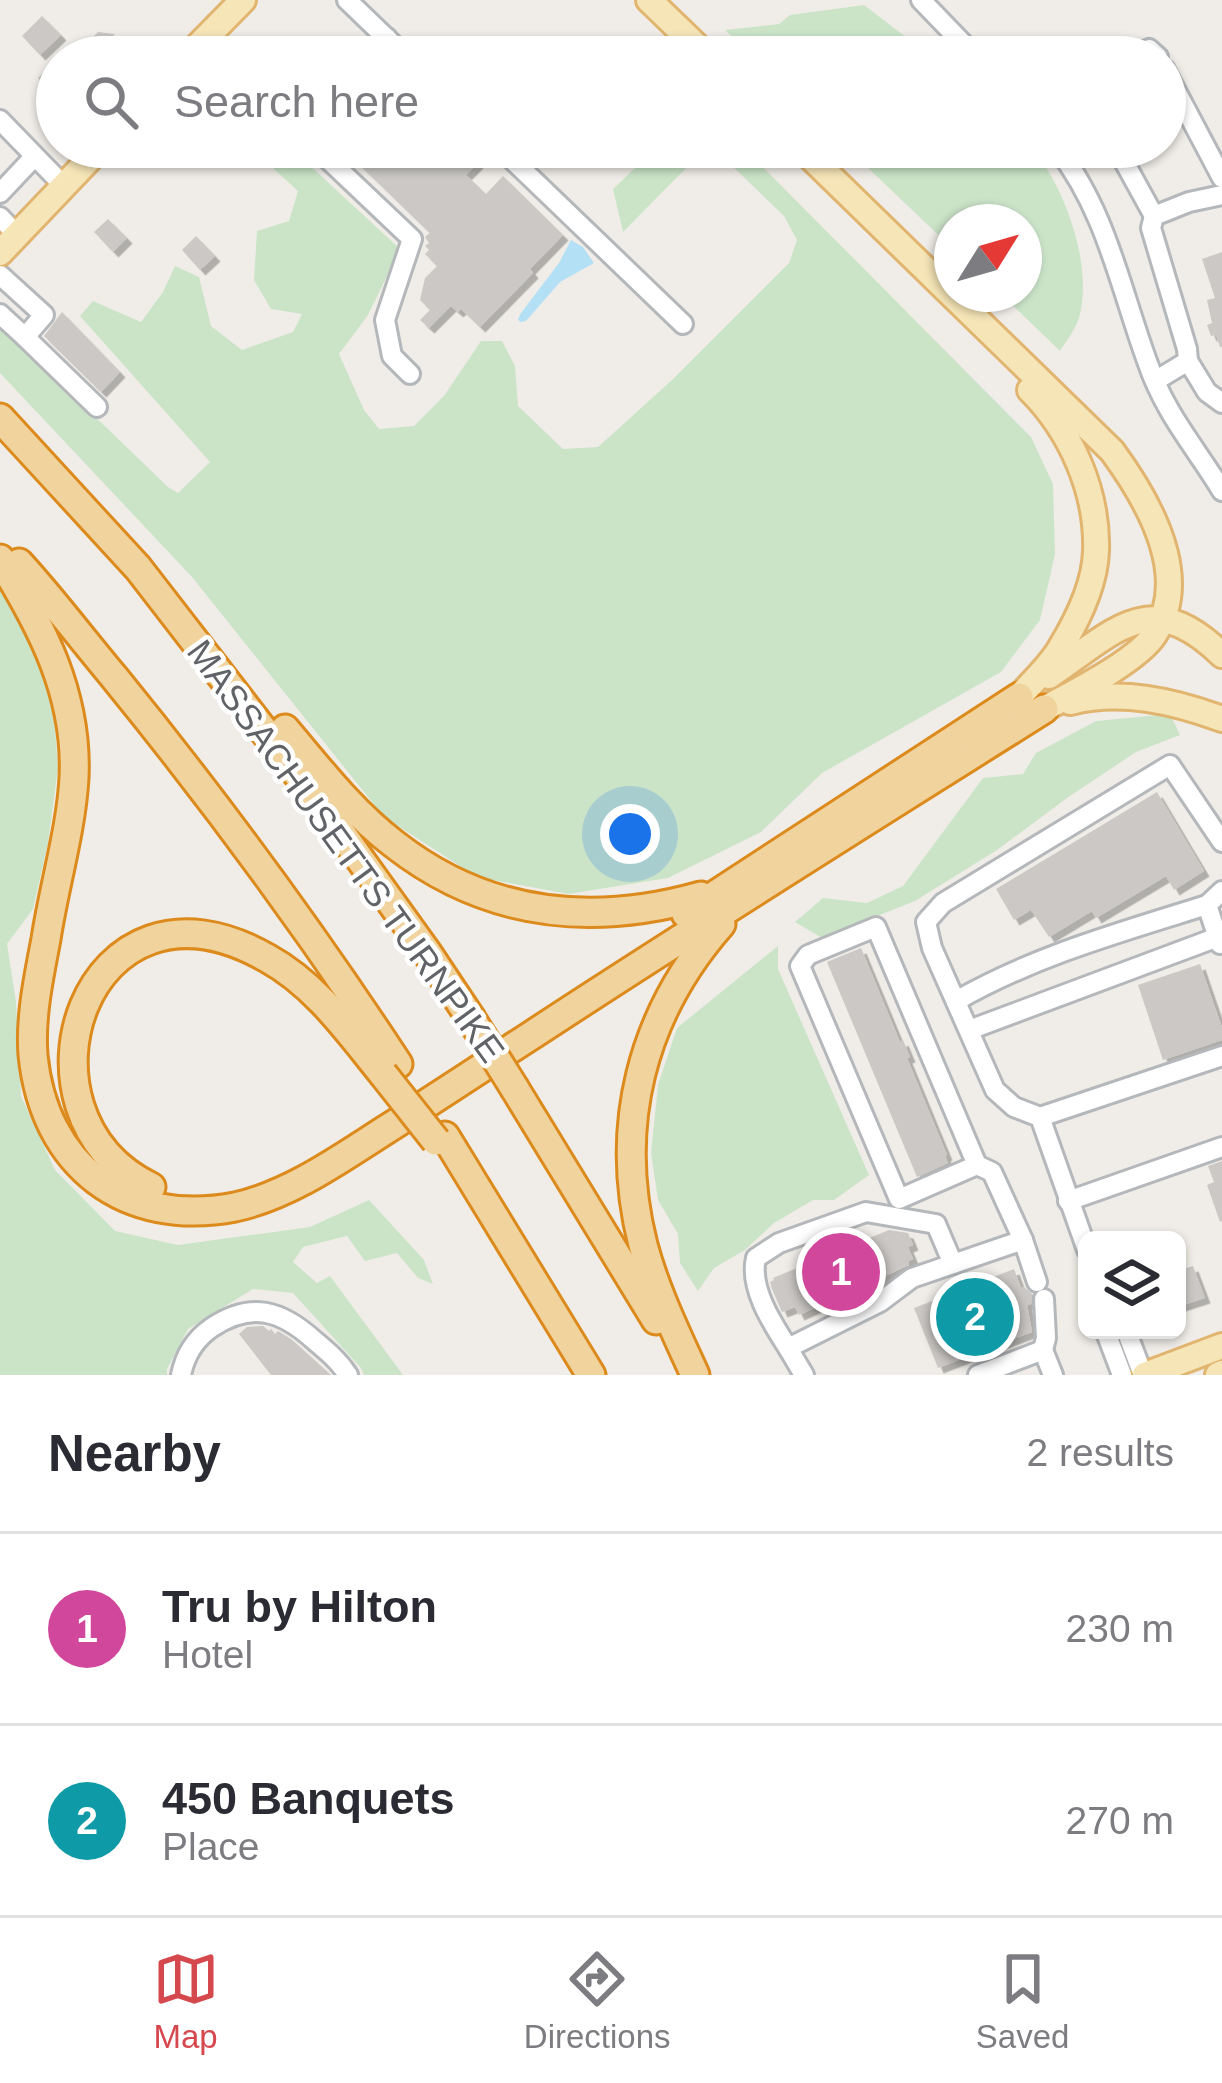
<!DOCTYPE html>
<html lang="en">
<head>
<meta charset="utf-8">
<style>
  :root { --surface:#fff; --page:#f2f2f3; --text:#2b2b33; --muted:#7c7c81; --line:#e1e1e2; --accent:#d5494e }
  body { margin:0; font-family:Arial,sans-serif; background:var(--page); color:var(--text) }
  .controls { position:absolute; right:36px; bottom:36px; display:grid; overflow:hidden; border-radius:18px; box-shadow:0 3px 9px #0004 }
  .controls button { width:108px; height:108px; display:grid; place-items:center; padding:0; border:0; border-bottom:3px solid var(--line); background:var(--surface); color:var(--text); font:60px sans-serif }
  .compass { position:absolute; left:934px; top:204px; width:108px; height:108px; border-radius:50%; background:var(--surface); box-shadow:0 3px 9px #0004; rotate:53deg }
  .you { position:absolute; left:630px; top:834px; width:42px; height:42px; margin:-30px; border:9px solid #fff; border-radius:50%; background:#1a73e8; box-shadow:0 0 0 18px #1a73e833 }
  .badge { display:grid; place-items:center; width:78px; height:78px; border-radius:50%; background:var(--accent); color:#fff; font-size:39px; font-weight:700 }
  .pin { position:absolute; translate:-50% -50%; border:6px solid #fff; box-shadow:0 3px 12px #0006 }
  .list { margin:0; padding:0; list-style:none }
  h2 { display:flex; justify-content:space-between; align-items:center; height:156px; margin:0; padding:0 48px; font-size:51px }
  h2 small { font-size:39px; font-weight:400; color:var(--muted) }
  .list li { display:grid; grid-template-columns:78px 1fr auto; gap:36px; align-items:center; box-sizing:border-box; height:192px; padding:0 48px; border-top:3px solid var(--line) }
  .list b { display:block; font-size:45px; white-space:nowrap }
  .list p { margin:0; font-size:39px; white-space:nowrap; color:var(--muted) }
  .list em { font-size:39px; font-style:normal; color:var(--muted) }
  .icon { flex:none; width:66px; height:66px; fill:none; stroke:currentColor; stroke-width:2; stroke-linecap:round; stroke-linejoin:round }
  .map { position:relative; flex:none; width:1222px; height:1375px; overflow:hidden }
  .search { position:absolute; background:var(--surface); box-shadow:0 3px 9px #0004; left:36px; right:36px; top:36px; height:132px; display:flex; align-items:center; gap:30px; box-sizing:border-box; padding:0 42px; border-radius:66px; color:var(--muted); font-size:45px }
  .sheet { height:540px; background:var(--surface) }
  nav { display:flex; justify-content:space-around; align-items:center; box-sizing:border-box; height:168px; border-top:3px solid var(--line); background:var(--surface); font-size:33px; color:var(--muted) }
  nav a { display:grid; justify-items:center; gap:6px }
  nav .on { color:var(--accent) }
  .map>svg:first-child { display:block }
  .green { fill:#cbe4c8 }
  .water { fill:#b3e0f5 }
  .building { fill:#cbc8c5; filter:url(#shadow) }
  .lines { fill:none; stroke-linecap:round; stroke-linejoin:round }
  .minor-casing { stroke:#b5b8bb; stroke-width:24 }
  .major-casing { stroke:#e1b570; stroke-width:30 }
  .highway-casing { stroke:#dc8a1c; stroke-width:33 }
  .minor { stroke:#fff; stroke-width:18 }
  .major { stroke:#f6e5b7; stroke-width:24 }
  .highway { stroke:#f1d39e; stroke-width:27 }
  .highway-bridge-casing { stroke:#dc8a1c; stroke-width:33; stroke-linecap:butt }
  .highway-bridge { stroke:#f1d39e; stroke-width:27 }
  .labels { text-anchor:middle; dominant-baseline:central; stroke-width:9; stroke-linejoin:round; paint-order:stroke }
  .street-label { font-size:36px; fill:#606367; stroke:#fff }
</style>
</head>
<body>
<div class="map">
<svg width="1222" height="1375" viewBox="0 0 1222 1375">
  <defs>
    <filter id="shadow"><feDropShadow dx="5.5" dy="5.5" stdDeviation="0" flood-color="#0004"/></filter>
  </defs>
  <rect width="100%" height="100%" fill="#f0ede8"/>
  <g class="green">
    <polygon points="864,5 932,57 753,57 725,30 779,24 790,15"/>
    <polygon points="250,147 290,147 400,249 368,315 339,354 364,410 379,429 414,426 444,396 481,341 502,341 515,366 518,406 563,449 598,447 672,380 789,263 797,240 784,216 725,159 698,156 623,232 613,189 657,147 743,147 1031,437 1053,484 1055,554 1040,620 1001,672 822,773 761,832 668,878 568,894 477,877 384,817 192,577 0,373 0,325 168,487 178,493 210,462 80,316 93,301 141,322 163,292 175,266 199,277 211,326 242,350 293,332 302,314 271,309 254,280 257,231 289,221 298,191"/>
    <path d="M846,147h179c7,6 15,12 20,19 26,40 47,106 34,152 -4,12 -12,22 -19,33l-59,-57h23v-72h-72v26z"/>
    <polygon points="0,588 34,638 53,703 58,768 48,843 33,909 7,944 16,1002 21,1096 55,1170 115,1231 178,1245 310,1227 369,1200 424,1260 433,1284 418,1278 397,1253 365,1261 347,1236 303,1247 293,1262 317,1283 330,1276 403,1375 364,1375 361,1368 293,1293 253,1289 188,1329 167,1369 167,1375 0,1375"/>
    <polygon points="1170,714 1180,735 1136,752 1067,798 997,850 915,901 822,938 795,922 823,898 867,903 903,886 983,778 1023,774 1036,753 1096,721"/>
    <polygon points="778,946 778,969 869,1175 834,1200 813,1200 774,1223 745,1250 714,1268 698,1291 680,1263 678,1234 658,1200 651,1153 658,1085 677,1028"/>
  </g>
  <polygon class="water" points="571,240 583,247 594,263 560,282 526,321 520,322 518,319 521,313 559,263"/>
  <g class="building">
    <polygon points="42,16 61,35 40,55 22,36"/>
    <polygon points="98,32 115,34 103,45 115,57 91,57 82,48"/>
    <polygon points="57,59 57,108 38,89 44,84 38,78"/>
    <polygon points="341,147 461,147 478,163 466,175 486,194 503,176 563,235 530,269 533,273 480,327 461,309 458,312 451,306 429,328 420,320 430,310 420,300 425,278 437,266 425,254 429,250 425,246 429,243 425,237 430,233"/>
    <polygon points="108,219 127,238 113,252 94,232"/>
    <polygon points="196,236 215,256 200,270 182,250"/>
    <polygon points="1222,252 1222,347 1220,347 1216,335 1211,336 1207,325 1212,323 1207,300 1215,298 1202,259"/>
    <polygon points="62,312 120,372 101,392 44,336"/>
    <polygon points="1157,792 1204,871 1174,890 1166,876 1096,918 1092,911 1049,937 1031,910 1014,920 996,889"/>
    <polygon points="861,948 900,1042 903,1040 910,1057 907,1058 947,1155 945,1156 948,1163 917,1177 827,962"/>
    <polygon points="1200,964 1222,1028 1222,1040 1163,1060 1138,985"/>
    <polygon points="1222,1161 1222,1221 1220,1222 1207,1185 1214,1182 1208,1166"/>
    <polygon points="889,1230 908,1233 913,1245 908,1247 913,1259 908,1261 909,1265 799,1315 795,1307 782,1312 772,1289 770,1282 774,1280 773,1278"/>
    <polygon points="1193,1266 1205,1298 1177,1307 1177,1271"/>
    <polygon points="1014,1269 1021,1288 1024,1287 1032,1294 1031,1304 1027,1305 1032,1332 938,1368 914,1308"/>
    <polygon points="263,1326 269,1331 271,1329 275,1334 278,1331 291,1339 331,1375 271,1375 239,1334 247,1327"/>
  </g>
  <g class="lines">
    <g class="minor-casing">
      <g id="minor">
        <polyline points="347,0 406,57"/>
        <polyline points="921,0 976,57"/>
        <polyline points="203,41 220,57"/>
        <polyline points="369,57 387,38"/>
        <polyline points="1130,57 1149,49 1158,57"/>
        <polyline points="1165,70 1222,178"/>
        <polyline points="0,120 64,186"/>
        <polyline points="315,147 412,239 385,320 392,356 410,374"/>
        <polyline points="499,147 683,324"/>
        <path d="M1056,147c50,63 64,140 91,214 18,53 47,84 75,130"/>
        <polyline points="1116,147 1154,216"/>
        <polyline points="0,193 34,157"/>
        <polyline points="0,217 17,235"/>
        <polyline points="0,275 44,315 25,337 97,407"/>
        <polyline points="0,314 25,337"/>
        <polyline points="1188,361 1207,392 1222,403"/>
        <polyline points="1155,381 1188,361 1187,349 1151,228 1154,216 1189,202 1222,195"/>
        <polyline points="1220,944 1207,905 1222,891"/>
        <path d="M956,1001c78,-45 165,-69 251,-96"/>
        <polyline points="969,1030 1218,937"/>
        <polyline points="1040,1117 1222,1056"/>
        <polyline points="977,1165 876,927 808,955 800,966 899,1199 977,1165 992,1172 1023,1240"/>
        <polyline points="1068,1201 1222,1147"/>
        <polyline points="1087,1250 1040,1117 1014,1107 995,1090 932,948 926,922 943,903 1170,765 1222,842"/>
        <polyline points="1105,1330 1122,1375"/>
        <polyline points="1126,1330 1143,1375"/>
        <path d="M788,1348c-16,-25 -39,-60 -32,-90l23,-15 87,-31 70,12 17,40"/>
        <polyline points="1043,1350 1046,1338 1044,1299"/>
        <path d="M181,1375c4,-20 13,-35 30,-47 40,-27 70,-18 104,13 12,10 24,20 33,34"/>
        <polyline points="804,1375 788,1348 880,1302 912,1278 1023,1240 1037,1282"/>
        <polyline points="978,1375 1043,1350 1053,1375"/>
      </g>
    </g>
    <g class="major-casing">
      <g id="major">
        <polyline points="649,0 708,57"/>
        <polyline points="187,57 243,0"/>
        <path d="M800,147l312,304c36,49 81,125 42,184 -17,26 -81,58 -110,74"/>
        <polyline points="0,253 101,147"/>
        <path d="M1049,676c68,-46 101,-90 173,-21"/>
        <path d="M1019,697c14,-16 32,-32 42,-50 17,-28 34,-63 35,-96 2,-59 -25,-120 -66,-161"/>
        <path d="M1070,702c51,-13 103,-1 152,17"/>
        <polyline points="1145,1375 1222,1346"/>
        <polyline points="1218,1375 1222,1373"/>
      </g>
    </g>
    <g class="highway-casing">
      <g id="highway">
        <polyline points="0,418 138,568 319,802 426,951 470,1017"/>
        <path d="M0,559c42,68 78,136 74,219 -3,53 -20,108 -28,161 -7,37 -16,78 -13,116 11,111 92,173 202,152 55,-12 105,-48 152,-78 49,-31 97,-63 145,-94 169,-111 341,-218 512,-326"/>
        <path d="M19,563c33,36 63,76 95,114 101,124 196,253 284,387"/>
        <path d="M285,729c34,40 67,83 109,115 92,72 197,83 307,52"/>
        <polyline points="686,914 1019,697"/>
        <polyline points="515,1089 656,1320"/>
        <polyline points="445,1136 591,1375"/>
        <path d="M151,1187c-151,-73 -66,-333 116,-229 49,27 81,73 116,116"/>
        <path d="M695,1375c-19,-42 -40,-85 -52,-130 -30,-118 -2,-230 78,-321"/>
      </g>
    </g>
    <use href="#minor" class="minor"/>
    <use href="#major" class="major"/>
    <use href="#highway" class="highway"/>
    <g class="highway-bridge-casing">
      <g id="highway-bridge">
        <polyline points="470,1017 515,1089"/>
        <polyline points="383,1074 436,1141"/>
      </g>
    </g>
    <use href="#highway-bridge" class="highway-bridge"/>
  </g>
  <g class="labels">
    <g class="street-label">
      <text transform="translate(346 851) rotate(54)">MASSACHUSETTS TURNPIKE</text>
    </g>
  </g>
</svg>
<div class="controls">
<button><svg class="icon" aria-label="layers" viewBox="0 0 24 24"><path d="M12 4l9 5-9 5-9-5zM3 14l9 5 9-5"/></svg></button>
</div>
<svg class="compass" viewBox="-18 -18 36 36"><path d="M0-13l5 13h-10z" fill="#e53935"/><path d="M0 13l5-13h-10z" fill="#7c7c81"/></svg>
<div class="you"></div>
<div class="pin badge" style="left:841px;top:1272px;background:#d1479c">1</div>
<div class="pin badge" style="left:975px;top:1317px;background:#0f9aa8">2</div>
<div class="search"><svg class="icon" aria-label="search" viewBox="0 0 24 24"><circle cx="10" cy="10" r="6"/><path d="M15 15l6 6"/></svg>Search here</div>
</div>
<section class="sheet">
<h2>Nearby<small>2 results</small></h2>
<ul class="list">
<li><span class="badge" style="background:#d1479c">1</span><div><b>Tru by Hilton</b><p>Hotel</p></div><em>230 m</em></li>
<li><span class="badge" style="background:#0f9aa8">2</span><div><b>450 Banquets</b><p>Place</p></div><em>270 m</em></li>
</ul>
</section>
<nav>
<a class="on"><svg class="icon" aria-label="map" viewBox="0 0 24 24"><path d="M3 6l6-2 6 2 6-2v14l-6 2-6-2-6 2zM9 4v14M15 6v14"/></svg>Map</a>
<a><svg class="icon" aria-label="directions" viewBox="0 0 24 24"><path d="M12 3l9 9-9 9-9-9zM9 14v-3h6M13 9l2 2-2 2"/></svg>Directions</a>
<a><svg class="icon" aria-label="saved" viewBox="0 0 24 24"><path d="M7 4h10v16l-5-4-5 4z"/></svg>Saved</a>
</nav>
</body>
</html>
